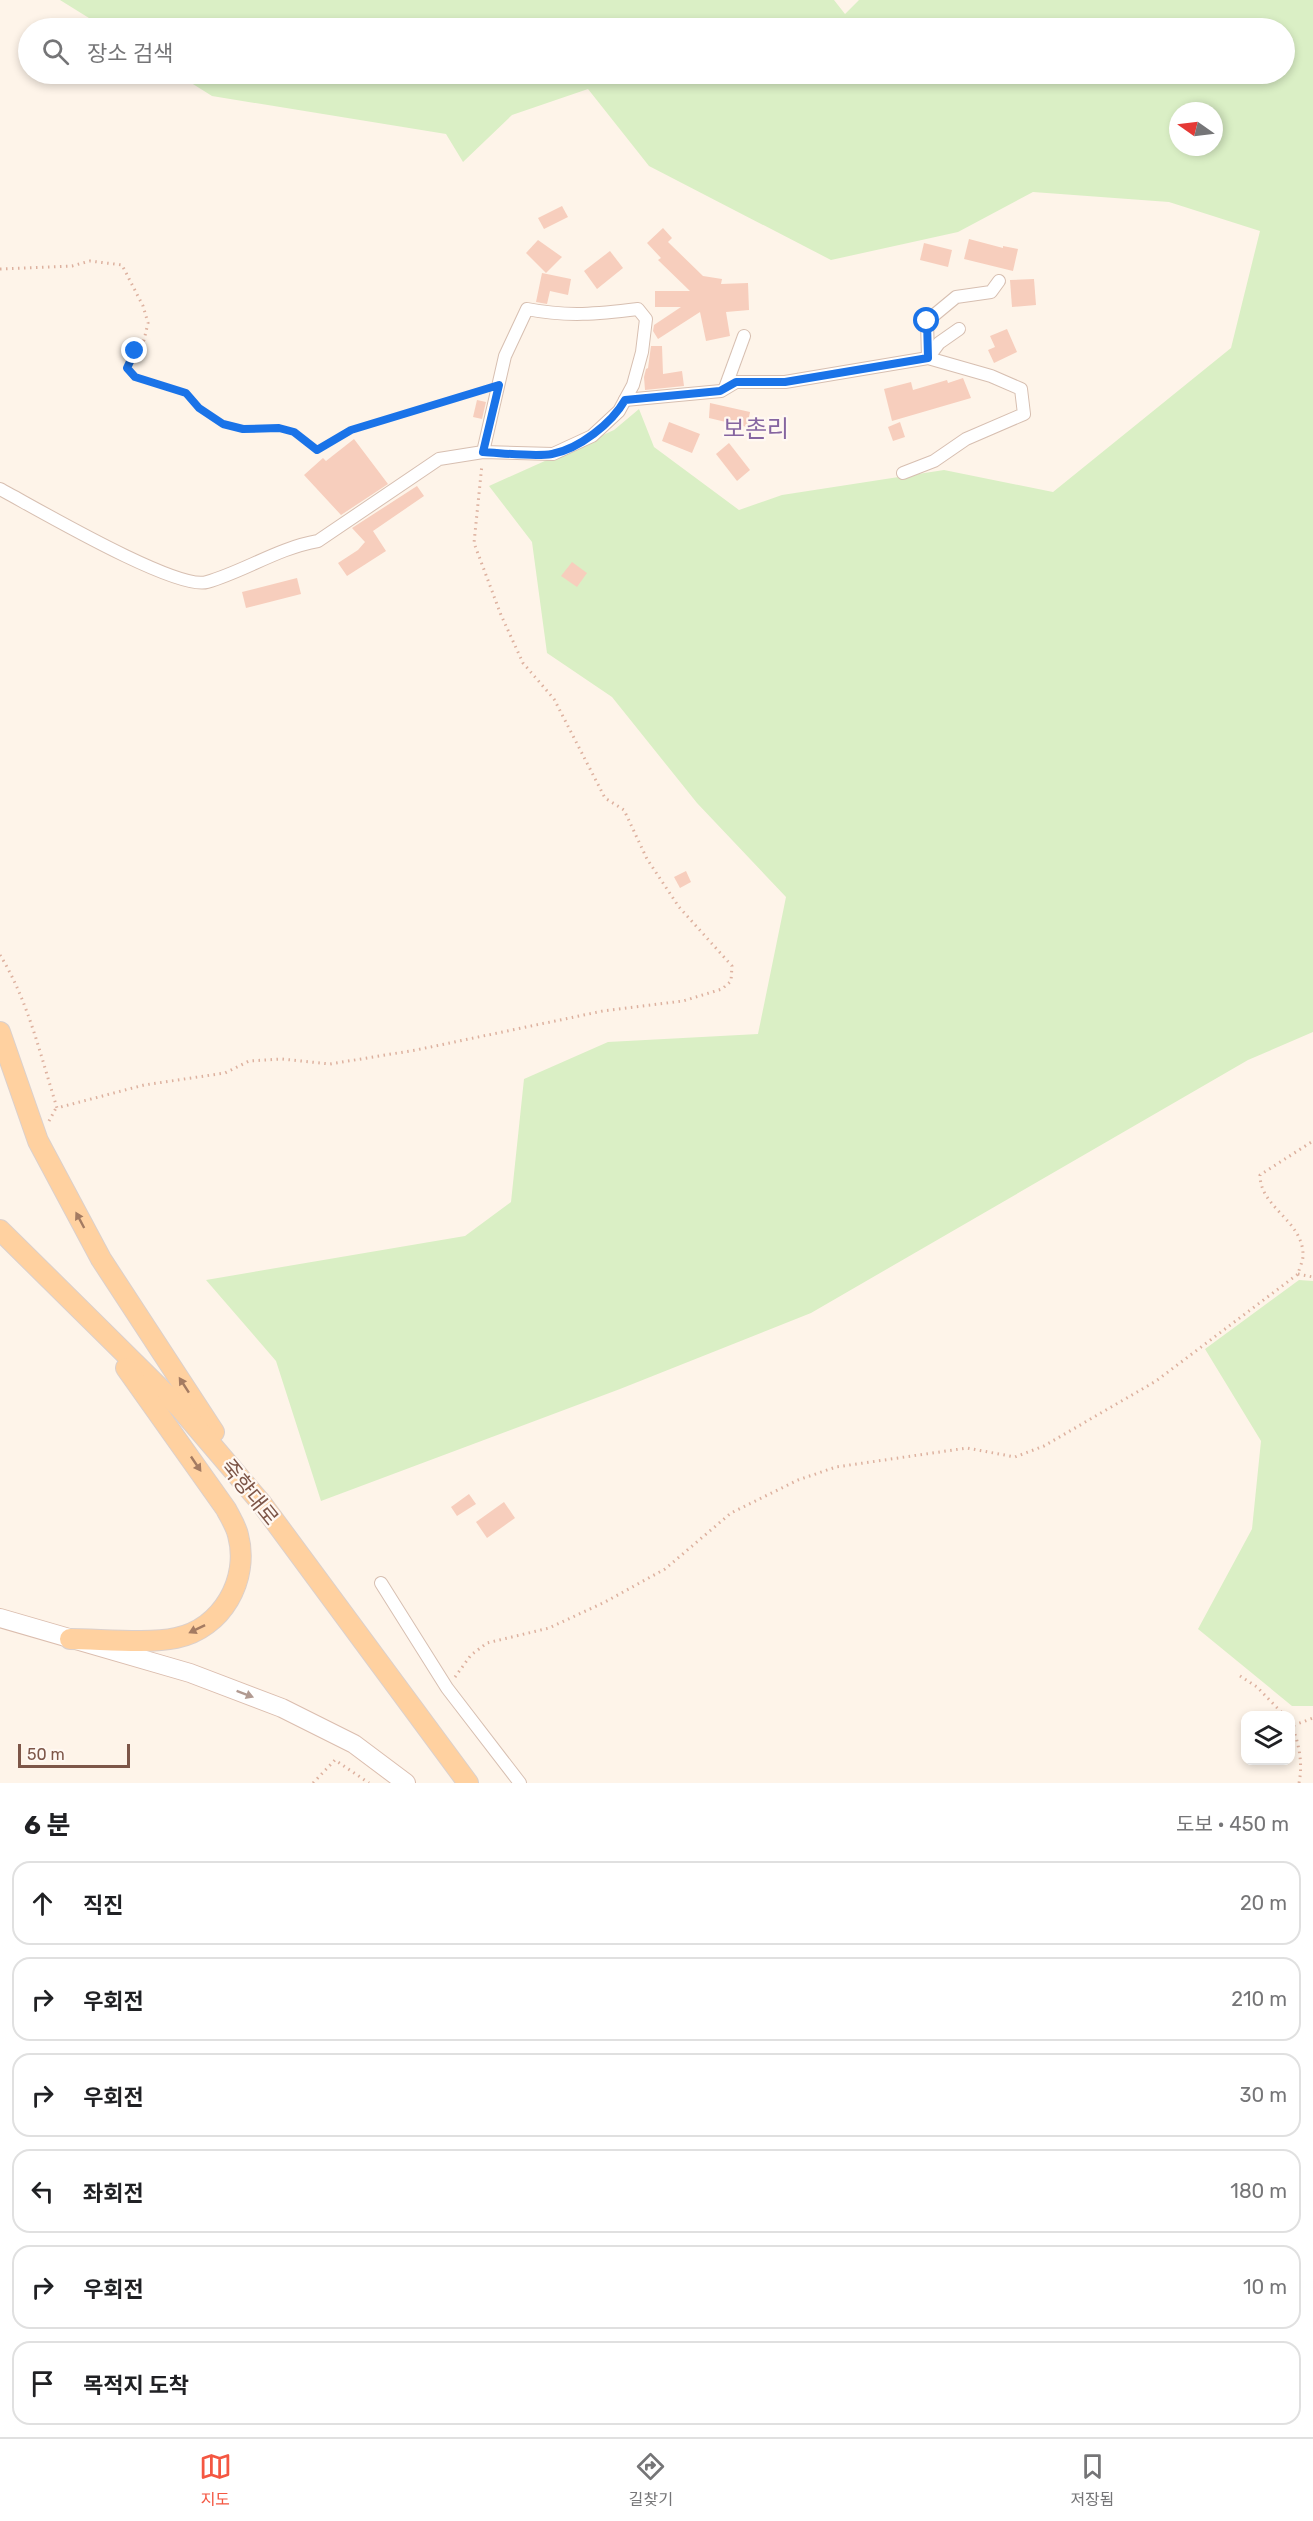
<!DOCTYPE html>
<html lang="ko">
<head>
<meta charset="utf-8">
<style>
  :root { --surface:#fff; --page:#f2f2f2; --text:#202124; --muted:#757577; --line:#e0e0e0; --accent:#f45742 }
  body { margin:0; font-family:Rubik,"Noto Sans KR",sans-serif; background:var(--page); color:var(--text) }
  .controls { position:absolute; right:18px; bottom:18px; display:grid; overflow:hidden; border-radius:12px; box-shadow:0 3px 9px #0003 }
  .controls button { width:54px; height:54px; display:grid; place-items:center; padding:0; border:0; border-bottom:2px solid var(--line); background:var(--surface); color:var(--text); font:30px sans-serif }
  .compass { position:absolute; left:1169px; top:102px; width:54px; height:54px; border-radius:50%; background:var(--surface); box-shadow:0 3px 9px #0003; rotate:284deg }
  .scale { position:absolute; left:18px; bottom:15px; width:112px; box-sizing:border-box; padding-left:6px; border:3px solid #7d5648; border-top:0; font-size:16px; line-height:21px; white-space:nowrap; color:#7d5648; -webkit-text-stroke:4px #fff8f2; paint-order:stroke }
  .stop { position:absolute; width:18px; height:18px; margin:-14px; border:4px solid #1a73e8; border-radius:50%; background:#fff }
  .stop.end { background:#1a73e8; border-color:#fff; box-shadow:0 2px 6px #0008 }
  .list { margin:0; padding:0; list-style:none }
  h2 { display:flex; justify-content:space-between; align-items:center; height:78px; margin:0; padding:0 24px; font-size:26px }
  h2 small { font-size:20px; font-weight:400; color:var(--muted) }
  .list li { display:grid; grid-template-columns:39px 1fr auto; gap:18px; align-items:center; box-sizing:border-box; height:84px; margin:0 12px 12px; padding:0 12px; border:2px solid var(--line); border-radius:18px }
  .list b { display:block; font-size:22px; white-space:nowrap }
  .list em { font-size:20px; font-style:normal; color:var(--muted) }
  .icon { flex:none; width:33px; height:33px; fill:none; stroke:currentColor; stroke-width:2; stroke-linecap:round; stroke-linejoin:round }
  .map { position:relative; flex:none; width:1313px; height:1783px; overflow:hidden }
  .search { position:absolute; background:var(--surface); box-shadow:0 3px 9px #0003; left:18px; right:18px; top:18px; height:66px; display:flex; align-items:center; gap:15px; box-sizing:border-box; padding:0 21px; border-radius:33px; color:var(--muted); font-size:22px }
  .sheet { height:654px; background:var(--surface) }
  nav { display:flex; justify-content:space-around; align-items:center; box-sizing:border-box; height:84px; border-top:2px solid var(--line); background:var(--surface); font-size:16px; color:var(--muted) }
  nav a { display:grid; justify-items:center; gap:3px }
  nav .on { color:var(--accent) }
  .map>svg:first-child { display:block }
  .green { fill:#daefc5; fill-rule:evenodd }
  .building { fill:#f7cebd }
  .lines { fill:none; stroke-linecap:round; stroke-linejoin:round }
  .street-casing { stroke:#d7bfb1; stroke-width:14 }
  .secondary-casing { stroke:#dbbdae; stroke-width:20 }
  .primary-casing { stroke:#dbd0cc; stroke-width:22 }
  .path { stroke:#ddb19f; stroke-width:3; stroke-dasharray:1.5 4.5; stroke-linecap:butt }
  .street { stroke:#fff; stroke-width:12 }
  .secondary { stroke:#fff; stroke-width:18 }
  .primary { stroke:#ffd1a0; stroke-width:20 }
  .oneway { fill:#a47b62 }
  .oneway2 { fill:#b19a91 }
  .route { stroke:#1a73e8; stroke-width:8 }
  .labels { text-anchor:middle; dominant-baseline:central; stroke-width:4.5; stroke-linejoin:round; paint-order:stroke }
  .street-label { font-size:21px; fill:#7d5648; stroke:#fff8f2 }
  .quarter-label { font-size:24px; fill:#8665a0; stroke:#fff8f2 }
</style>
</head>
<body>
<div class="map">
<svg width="1313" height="1783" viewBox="0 0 1313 1783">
  <rect width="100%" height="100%" fill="#fef4e9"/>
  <g class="green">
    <path d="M60,0h774l11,14 14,-14h454v1032l-65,28 -437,253 -191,76 -299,112 -45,-140 -70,-81 259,-44 46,-34 13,-123 84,-37 150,-8 28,-137 -89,-94 -85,-106 -65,-44 -15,-111 -43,-56 125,-56 25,-21 15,38 85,63 43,-15 162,-25 109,22 178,-144 29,-117 -91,-29 -136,-10 -75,40 -127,28 -182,-94 -61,-77 -76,26 -49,47 -17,-28 -234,-38 -35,-22h1107v-46h-1179zM1178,111h36v36h-36z"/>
    <polygon points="1299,1280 1313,1281 1313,1706 1292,1706 1198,1629 1252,1529 1261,1441 1205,1349"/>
  </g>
  <g class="building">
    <polygon points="562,206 568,217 544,229 538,218"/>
    <polygon points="663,228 672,238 668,242 703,276 722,279 721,284 748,283 749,310 726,312 730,336 706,341 700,312 658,339 653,331 654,325 681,307 655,307 655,291 690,291 658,260 661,258 647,243"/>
    <polygon points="969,239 1003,248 1003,246 1018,249 1013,271 964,259"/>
    <polygon points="538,240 562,257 546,273 526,253"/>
    <polygon points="924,243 952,250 948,267 920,260"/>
    <polygon points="610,251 623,268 597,289 584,271"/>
    <polygon points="542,273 571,279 568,295 550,291 547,304 536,302"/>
    <polygon points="1034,279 1036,305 1012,307 1010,280"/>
    <polygon points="1007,329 1017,352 994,363 988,350 995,347 990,336"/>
    <polygon points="651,346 662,346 663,374 682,371 684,386 645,390 644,377 646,369 648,368"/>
    <polygon points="963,378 971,398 892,421 884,389 911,382 913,390 947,380 948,383"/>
    <polygon points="477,400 486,402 482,419 473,417"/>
    <polygon points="710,403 750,412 747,427 709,418"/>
    <polygon points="669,422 700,434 692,453 662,441"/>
    <polygon points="900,422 905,437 893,441 888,427"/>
    <polygon points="354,439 388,484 341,515 304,475 323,458 326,461"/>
    <polygon points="729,443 750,470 737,481 716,454"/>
    <polygon points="417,486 424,496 373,531 386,551 347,576 338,563 358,550 365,542 352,528"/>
    <polygon points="572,562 587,573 577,587 561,576"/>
    <polygon points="297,578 301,594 246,608 242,592"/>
    <polygon points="686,871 691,882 680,888 674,877"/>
    <polygon points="469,1494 476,1504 457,1516 451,1507"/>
    <polygon points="504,1502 515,1518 487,1538 476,1522"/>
  </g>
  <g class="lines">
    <g class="street-casing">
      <g id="street">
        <polyline points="928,358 927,321 956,297 991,292 999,281"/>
        <polyline points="928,358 939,343 959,329"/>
        <polyline points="725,388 744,336"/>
        <polyline points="625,400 721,391 736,382 785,382 928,358 991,376 1021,389 1024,414 966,439 934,461 903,473"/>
        <path d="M0,489c34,18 176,102 207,93 38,-11 71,-34 111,-41l121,-82 44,-7 70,2 39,-18 27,-25 14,-26 9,-33 4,-33 -8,-10c-40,5 -71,8 -111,0l-22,47 -22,96"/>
        <polyline points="381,1583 447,1688 520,1783"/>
      </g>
    </g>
    <g class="secondary-casing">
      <polyline id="secondary" points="0,1618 190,1673 282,1708 354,1744 406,1783"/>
    </g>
    <g class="primary-casing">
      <g id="primary">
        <polyline points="0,1032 38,1141 101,1259 214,1432"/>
        <polyline points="0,1230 181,1409 262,1504 468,1783"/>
        <path d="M70,1639c30,0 78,5 106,-1 46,-9 74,-59 62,-103 -2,-9 -8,-18 -12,-26l-100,-141"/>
      </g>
    </g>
    <g class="path">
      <polyline points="0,269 72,266 90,261 122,265 143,306 148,323 144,340 135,351 127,368 135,377 186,393 199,408 223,424 243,429 279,428 294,432 317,450 351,430 486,389"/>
      <path d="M0,955c28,45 41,102 57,153l87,-23 81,-12 24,-12 33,-2 48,5 86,-14 187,-39 80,-10 39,-12 9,-8 1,-15 -53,-59 -32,-48 -23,-49 -19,-12 -51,-99 -31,-36 -22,-48 -27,-72 8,-79"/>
      <polyline points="49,1121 56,1108"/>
      <polyline points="1298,1274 1313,1277"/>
      <polyline points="1240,1676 1257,1687 1285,1716"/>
      <path d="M455,1677l16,-22 16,-12 62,-15 56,-26 60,-33 66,-56 67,-33 38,-13 131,-19 48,9 29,-11 112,-65 142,-107c1,-5 5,-13 5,-18 1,-35 -43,-48 -43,-81l53,-34"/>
      <polyline points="313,1783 335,1760 369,1783"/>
      <path d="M1299,1783c4,-20 0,-39 -7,-57l21,-8"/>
    </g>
    <use href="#street" class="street"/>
    <use href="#secondary" class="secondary"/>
    <use href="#primary" class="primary"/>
  </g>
  <defs><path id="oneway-solid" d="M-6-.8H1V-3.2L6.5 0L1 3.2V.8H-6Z" transform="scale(1.5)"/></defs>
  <g class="oneway">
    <use href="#oneway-solid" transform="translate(80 1220) rotate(-118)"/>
    <use href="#oneway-solid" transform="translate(184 1385) rotate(-123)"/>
    <use href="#oneway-solid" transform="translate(196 1464) rotate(56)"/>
    <use href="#oneway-solid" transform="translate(197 1629) rotate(154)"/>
  </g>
  <use class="oneway2" href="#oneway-solid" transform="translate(245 1694) rotate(21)"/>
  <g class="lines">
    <path class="route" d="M135,351l-8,17 8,9 51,16 13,15 24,16 20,5 36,-1 15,4 23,18 34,-20 148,-45 -16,67c19,1 51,5 69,2 27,-5 60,-31 73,-54l95,-9 16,-9h49l143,-24 -1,-37"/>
  </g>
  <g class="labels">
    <g class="street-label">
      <text transform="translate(250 1492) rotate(51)">죽향대로</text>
    </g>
    <g class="quarter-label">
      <text x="756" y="429">보촌리</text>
    </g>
  </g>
</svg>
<div class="controls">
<button><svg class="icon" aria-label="layers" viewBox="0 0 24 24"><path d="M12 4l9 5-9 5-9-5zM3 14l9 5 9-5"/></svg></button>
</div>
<svg class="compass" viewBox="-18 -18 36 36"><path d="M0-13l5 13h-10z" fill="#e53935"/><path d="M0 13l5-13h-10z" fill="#757577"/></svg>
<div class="scale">50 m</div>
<div class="stop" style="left:927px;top:321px"></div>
<div class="stop end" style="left:135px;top:351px"></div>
<div class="search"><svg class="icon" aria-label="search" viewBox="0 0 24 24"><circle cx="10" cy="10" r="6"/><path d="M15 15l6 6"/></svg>장소 검색</div>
</div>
<section class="sheet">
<h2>6 분<small>도보 · 450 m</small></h2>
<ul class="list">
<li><svg class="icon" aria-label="ahead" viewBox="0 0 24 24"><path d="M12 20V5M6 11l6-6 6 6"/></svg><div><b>직진</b></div><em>20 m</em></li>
<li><svg class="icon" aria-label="right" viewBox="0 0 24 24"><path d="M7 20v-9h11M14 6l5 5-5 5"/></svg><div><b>우회전</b></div><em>210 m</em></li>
<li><svg class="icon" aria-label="right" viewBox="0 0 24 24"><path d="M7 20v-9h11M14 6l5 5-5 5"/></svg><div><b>우회전</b></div><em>30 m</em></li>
<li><svg class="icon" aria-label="left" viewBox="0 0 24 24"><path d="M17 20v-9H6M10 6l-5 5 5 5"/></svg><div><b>좌회전</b></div><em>180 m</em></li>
<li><svg class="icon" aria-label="right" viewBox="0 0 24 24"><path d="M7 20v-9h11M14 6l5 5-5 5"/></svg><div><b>우회전</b></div><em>10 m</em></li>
<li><svg class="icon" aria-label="arrive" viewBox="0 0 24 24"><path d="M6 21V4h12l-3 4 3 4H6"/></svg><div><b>목적지 도착</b></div></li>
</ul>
</section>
<nav>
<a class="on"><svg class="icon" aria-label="map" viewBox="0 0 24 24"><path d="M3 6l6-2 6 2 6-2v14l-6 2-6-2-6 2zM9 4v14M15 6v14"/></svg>지도</a>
<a><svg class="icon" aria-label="directions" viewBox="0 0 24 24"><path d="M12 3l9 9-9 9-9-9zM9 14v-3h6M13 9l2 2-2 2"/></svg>길찾기</a>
<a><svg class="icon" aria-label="saved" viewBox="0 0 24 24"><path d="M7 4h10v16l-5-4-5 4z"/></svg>저장됨</a>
</nav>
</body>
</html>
